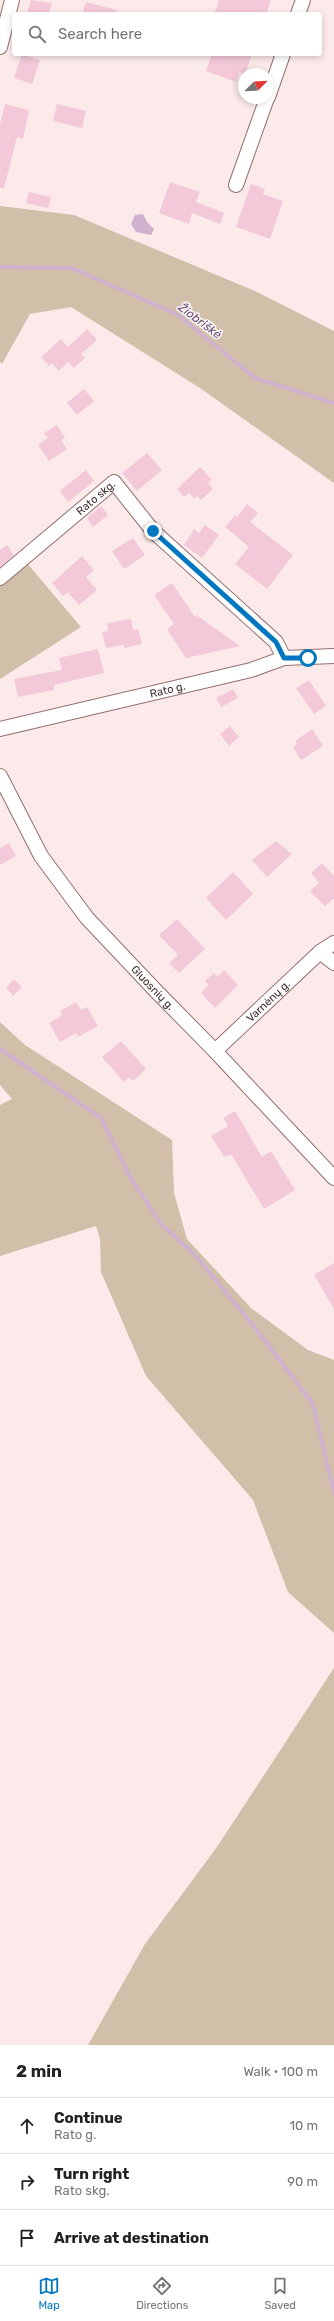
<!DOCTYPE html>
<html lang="en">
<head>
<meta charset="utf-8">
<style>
  :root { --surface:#fff; --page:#f6f6f6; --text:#222; --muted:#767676; --line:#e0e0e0; --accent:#0077c0 }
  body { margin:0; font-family:Rubik,sans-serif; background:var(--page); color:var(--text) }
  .compass { position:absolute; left:238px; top:68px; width:36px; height:36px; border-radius:50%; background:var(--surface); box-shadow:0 2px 6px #0003; rotate:66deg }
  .stop { position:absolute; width:12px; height:12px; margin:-9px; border:3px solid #0077c0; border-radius:50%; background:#fff }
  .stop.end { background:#0077c0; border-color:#fff; box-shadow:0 1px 4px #0008 }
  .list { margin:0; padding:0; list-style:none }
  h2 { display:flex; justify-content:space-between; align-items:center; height:52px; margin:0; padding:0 16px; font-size:17px }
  h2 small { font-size:13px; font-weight:400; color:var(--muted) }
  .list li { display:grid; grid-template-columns:26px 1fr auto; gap:12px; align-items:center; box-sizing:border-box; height:56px; padding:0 16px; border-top:1px solid var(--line) }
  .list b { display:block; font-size:15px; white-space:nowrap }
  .list p { margin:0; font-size:13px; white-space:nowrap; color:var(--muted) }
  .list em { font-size:13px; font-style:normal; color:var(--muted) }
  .icon { flex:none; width:22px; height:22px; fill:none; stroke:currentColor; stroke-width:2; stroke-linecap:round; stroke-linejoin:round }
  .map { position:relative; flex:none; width:334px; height:2045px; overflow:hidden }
  .search { position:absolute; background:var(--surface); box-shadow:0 2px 6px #0003; left:12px; right:12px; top:12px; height:44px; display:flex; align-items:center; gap:10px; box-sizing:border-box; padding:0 14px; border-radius:4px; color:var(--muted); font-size:15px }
  .sheet { height:220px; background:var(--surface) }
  nav { display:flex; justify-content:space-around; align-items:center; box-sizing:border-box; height:56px; border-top:1px solid var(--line); background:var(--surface); font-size:11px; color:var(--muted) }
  nav a { display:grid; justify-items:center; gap:2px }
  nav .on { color:var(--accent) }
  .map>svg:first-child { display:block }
  .green { fill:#d1bfa9 }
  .water { fill:#d0b2cf }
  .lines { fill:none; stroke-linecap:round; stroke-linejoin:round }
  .stream { stroke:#d0b2cf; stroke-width:4 }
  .building { fill:#f3c9d9 }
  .minor-casing { stroke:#946f6e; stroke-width:16 }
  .minor { stroke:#fff; stroke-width:14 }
  .route { stroke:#0077c0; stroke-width:5 }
  .labels { text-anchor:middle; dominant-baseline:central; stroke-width:3; stroke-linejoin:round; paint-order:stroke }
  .street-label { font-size:11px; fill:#3d2e2d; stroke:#fcfcfc }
  .water-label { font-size:12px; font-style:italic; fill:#6d446d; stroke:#fcfcfc }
</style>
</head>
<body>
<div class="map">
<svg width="334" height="2045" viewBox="0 0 334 2045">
  <rect width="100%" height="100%" fill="#fbeae9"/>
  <g class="green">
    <polygon points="0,206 74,215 257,292 334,331 334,483 200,388 71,307 30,314 2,364 0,362"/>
    <polygon points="26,562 81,627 0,679 0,585"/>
    <polygon points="0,1022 25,1045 172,1140 174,1193 187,1239 251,1308 308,1350 334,1360 334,1633 288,1592 253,1500 146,1376 101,1272 100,1239 96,1226 0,1256 0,1105 12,1099 0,1085"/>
    <polygon points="334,1668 334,2045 88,2045 145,1944 217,1847"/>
  </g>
  <polygon class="water" points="143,214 147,222 154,229 151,235 136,232 131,224 135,215"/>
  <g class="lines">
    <g class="stream">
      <polyline points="0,267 72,268 178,315 255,378 334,403"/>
      <polyline points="0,1049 101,1118 130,1177 161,1224 195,1255 257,1330 313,1404 334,1493"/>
    </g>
  </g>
  <g class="building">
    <polygon points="31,0 52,3 49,14 27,14"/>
    <polygon points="219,0 271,0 266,14 214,14"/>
    <polygon points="86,2 117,10 116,14 82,14"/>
    <polygon points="22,54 40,60 32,84 14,78"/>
    <polygon points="212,54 252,54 245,74 239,72 236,82 206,71"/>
    <polygon points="5,104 29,110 23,139 17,137 4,188 0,188 0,124"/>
    <polygon points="57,104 86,111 82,128 53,121"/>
    <polygon points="170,182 200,192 196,202 224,213 220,224 192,213 189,224 159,213"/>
    <polygon points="251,184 265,189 263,194 283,201 270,239 236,227"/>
    <polygon points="29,192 51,197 48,208 26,203"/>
    <polygon points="87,329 97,340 81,354 85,358 74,368 68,362 59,371 52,363 49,366 41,357 61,339 68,347"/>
    <polygon points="84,389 94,401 77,415 67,403"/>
    <polygon points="57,425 65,438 61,440 67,449 49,461 38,445 48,438 44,433"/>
    <polygon points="147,453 162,470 137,491 122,473"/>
    <polygon points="200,467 212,480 208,483 213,489 201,500 197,496 194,498 189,493 184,497 177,489"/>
    <polygon points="86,470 94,481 68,502 60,491"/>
    <polygon points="247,504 258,513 250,522 293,555 267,589 235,564 249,547 225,527 235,515 237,517"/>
    <polygon points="101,506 108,515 93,527 87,518"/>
    <polygon points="205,525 219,535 202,558 184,545 194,529 199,533"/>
    <polygon points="133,538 145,555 124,569 112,551"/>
    <polygon points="7,545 14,555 0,567 0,550"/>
    <polygon points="82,556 94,570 86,577 97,590 79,605 68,592 63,596 52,583"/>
    <polygon points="172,583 195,617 196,615 240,646 186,658 167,629 174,624 154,595"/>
    <polygon points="131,619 133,630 138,629 142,644 125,648 124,645 106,648 102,632 108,631 107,623"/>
    <polygon points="98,649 104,673 54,685 54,690 18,697 14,679 62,670 59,658"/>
    <polygon points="309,680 326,706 314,714 296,688"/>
    <polygon points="233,689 238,698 221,707 216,698"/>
    <polygon points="230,726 239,737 229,746 220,734"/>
    <polygon points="312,729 323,746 301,760 293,747 297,744 295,741"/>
    <polygon points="276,841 292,854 267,877 252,860"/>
    <polygon points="9,843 16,856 0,865 0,848"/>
    <polygon points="322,863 334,876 334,898 325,906 310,891 319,883 311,873"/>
    <polygon points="233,872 253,894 226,920 206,898"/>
    <polygon points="177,919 205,949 179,973 169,963 178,955 159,935"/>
    <polygon points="224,970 238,985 215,1008 201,993 209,985 205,981 214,973 217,977"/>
    <polygon points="14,979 22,987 13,996 6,988"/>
    <polygon points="76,1002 81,1010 87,1007 98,1026 78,1037 76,1033 60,1042 49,1023 62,1015 60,1011"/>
    <polygon points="121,1041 146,1069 133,1081 129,1077 124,1082 102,1057"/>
    <polygon points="235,1111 262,1157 271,1151 295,1190 264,1209 231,1154 224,1157 211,1136 228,1126 223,1118"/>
    <polygon points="334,1263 334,1309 314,1275"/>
  </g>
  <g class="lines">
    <g class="minor-casing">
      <g id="minor">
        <polyline points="298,14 303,0"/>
        <polyline points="0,47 12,0"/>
        <polyline points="268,97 283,54"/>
        <polyline points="236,185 267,98"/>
        <path id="s1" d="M0,578l114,-96 39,49 123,111 8,16"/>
        <path id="s2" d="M0,729l251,-59 33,-12 50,-2"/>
        <path id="s3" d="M0,776l41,80 46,62 69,73 59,60 119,127"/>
        <polyline points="320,952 334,963"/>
        <path id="s4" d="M215,1051l105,-99 14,-9"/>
      </g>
    </g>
    <use href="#minor" class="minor"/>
  </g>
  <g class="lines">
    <polyline class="route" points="153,531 276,642 284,658 308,658"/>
  </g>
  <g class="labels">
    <g class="street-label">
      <text stroke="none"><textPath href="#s1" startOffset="125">Rato skg.</textPath></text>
      <text stroke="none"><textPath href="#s2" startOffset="172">Rato g.</textPath></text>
      <text stroke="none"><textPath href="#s3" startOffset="263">Gluosnių g.</textPath></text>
      <text stroke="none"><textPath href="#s4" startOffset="73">Varnėnų g.</textPath></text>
    </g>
    <g class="water-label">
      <text transform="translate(200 321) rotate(37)">Žiobriškė</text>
    </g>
  </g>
</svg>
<svg class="compass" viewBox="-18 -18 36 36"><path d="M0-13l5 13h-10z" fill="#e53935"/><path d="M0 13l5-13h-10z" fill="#767676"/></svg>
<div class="stop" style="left:308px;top:658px"></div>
<div class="stop end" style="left:153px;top:531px"></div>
<div class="search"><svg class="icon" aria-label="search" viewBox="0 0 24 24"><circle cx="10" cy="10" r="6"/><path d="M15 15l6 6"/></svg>Search here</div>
</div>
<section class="sheet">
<h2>2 min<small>Walk · 100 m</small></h2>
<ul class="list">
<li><svg class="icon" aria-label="ahead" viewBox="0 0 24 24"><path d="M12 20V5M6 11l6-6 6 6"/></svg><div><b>Continue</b><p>Rato g.</p></div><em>10 m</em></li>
<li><svg class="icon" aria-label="right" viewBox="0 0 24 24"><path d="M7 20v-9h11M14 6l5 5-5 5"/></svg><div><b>Turn right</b><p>Rato skg.</p></div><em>90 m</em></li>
<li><svg class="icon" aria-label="arrive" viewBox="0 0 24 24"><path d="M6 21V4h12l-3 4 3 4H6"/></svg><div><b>Arrive at destination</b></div></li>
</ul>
</section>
<nav>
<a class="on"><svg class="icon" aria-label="map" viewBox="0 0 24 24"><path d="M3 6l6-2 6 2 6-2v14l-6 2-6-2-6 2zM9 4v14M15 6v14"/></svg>Map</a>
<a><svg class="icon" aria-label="directions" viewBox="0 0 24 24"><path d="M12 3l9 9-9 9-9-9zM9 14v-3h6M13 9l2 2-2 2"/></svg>Directions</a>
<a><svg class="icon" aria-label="saved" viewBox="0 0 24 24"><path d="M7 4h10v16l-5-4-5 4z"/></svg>Saved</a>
</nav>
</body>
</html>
